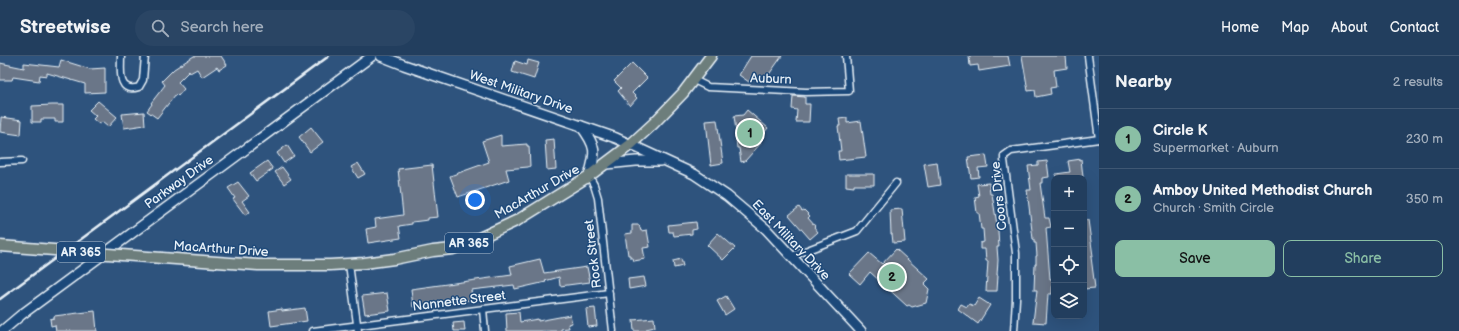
<!DOCTYPE html>
<html lang="en">
<head>
<meta charset="utf-8">
<style>
  :root { --surface:#223e5e; --page:#2a4564; --text:#f1f3f6; --muted:#a2aebc; --line:#3f5773; --accent:#8abfa5 }
  body { margin:0; font-family:"Balsamiq Sans",sans-serif; background:var(--page); color:var(--text) }
  .controls { position:absolute; right:12px; bottom:12px; display:grid; overflow:hidden; border-radius:8px; box-shadow:0 4px 16px #0002 }
  .controls button { width:36px; height:36px; display:grid; place-items:center; padding:0; border:0; border-bottom:1px solid var(--line); background:var(--surface); color:var(--text); font:20px sans-serif }
  .you { position:absolute; left:475px; top:144px; width:14px; height:14px; margin:-10px; border:3px solid #fff; border-radius:50%; background:#1a73e8; box-shadow:0 0 0 6px #1a73e833 }
  .badge { display:grid; place-items:center; width:26px; height:26px; border-radius:50%; background:var(--accent); color:#111; font-size:13px; font-weight:700 }
  .pin { position:absolute; translate:-50% -50%; border:2px solid #fff; box-shadow:0 1px 4px #0006 }
  .list { margin:0; padding:0; list-style:none }
  h2 { display:flex; justify-content:space-between; align-items:center; height:52px; margin:0; padding:0 16px; font-size:17px }
  h2 small { font-size:13px; font-weight:400; color:var(--muted) }
  .list li { display:grid; grid-template-columns:26px 1fr auto; gap:12px; align-items:center; box-sizing:border-box; height:60px; padding:0 16px; border-top:1px solid var(--line) }
  .list b { display:block; font-size:15px; white-space:nowrap }
  .list p { margin:0; font-size:13px; white-space:nowrap; color:var(--muted) }
  .list em { font-size:13px; font-style:normal; color:var(--muted) }
  .actions { display:flex; gap:8px; padding:12px 16px }
  .actions a { flex:1; padding:9px 0; border:1px solid var(--accent); border-radius:8px; text-align:center; font-size:14px; color:var(--accent) }
  .actions .main { background:var(--accent); color:#111 }
  .icon { flex:none; width:22px; height:22px; fill:none; stroke:currentColor; stroke-width:2; stroke-linecap:round; stroke-linejoin:round }
  .map { position:relative; flex:none; width:1099px; height:275px; overflow:hidden }
  header { display:flex; align-items:center; gap:24px; box-sizing:border-box; height:56px; padding:0 20px; background:var(--surface); border-bottom:1px solid var(--line) }
  header strong { font-size:19px }
  nav { display:flex; gap:22px; margin-inline-start:auto; font-size:14px }
  .search { width:280px; height:36px; background:var(--page); display:flex; align-items:center; gap:10px; box-sizing:border-box; padding:0 14px; border-radius:22px; color:var(--muted); font-size:15px }
  main { display:flex }
  aside { flex:1; background:var(--surface) }
  .map>svg:first-child { display:block }
  .building { fill:#6a7688; stroke:#e8f1f8 }
  .lines { fill:none; stroke-linecap:round; stroke-linejoin:round }
  .street-casing { stroke:#e8f1f8; stroke-width:9 }
  .secondary-casing { stroke:#e8f1f8; stroke-width:12 }
  .primary-casing { stroke:#e8f1f8; stroke-width:13 }
  .street { stroke:#1f4a7a; stroke-width:6 }
  .secondary { stroke:#1f4a7a; stroke-width:9 }
  .primary { stroke:#6d7e7c; stroke-width:10 }
  .rail { stroke:#e8f1f8; stroke-width:2.5 }
  .primary-bridge-casing { stroke:#e8f1f8; stroke-width:13; stroke-linecap:butt }
  .primary-bridge { stroke:#6d7e7c; stroke-width:10 }
  .labels { text-anchor:middle; dominant-baseline:central; stroke-width:3; stroke-linejoin:round; paint-order:stroke }
  .shield { fill:#1f4a7a; stroke:#acbfd2; stroke-width:1 }
  .shield-label { font-size:12px; font-weight:bold; fill:#e8f1f8 }
  .street-label { font-size:13px; fill:#e8f1f8; stroke:#1f4a7a }
</style>
</head>
<body>
<header>
<strong>Streetwise</strong>
<div class="search"><svg class="icon" aria-label="search" viewBox="0 0 24 24"><circle cx="10" cy="10" r="6"/><path d="M15 15l6 6"/></svg>Search here</div>
<nav><a>Home</a><a>Map</a><a>About</a><a>Contact</a></nav>
</header>
<main>
<div class="map">
<svg width="1099" height="275" viewBox="0 0 1099 275">
  <rect width="100%" height="100%" fill="#2e537d"/>
  <filter id="ink" filterUnits="userSpaceOnUse"><feTurbulence type="fractalNoise" baseFrequency=".025" numOctaves="2"/><feDisplacementMap in="SourceGraphic" scale="8" xChannelSelector="R" yChannelSelector="G"/><feConvolveMatrix kernelMatrix="1 2 1 2 8 2 1 2 1" color-interpolation-filters="sRGB"/></filter>
  <g filter="url(#ink)">
    <g class="building">
      <polygon points="194,0 221,0 227,9 219,14 217,11 202,21 197,13 190,17 189,15 178,26 184,33 178,40 176,38 157,62 147,55 152,48 151,47 165,29 162,25 174,13"/>
      <polygon points="751,0 782,0 765,24 761,21 759,23 753,19 749,26 739,19"/>
      <polygon points="969,0 1008,0 1010,10 979,15 978,9 970,10"/>
      <polygon points="1022,0 1066,0 1067,12 1054,14 1056,31 1050,32 1051,38 1036,41 1035,34 1028,35"/>
      <polygon points="61,4 90,13 105,12 105,36 85,37 85,28 47,17 47,20 40,19 39,25 13,21 12,24 0,24 0,7 24,12 24,7 59,11"/>
      <polygon points="528,4 539,7 534,23 512,16 515,5 527,9"/>
      <polygon points="632,7 647,22 632,37 637,42 630,50 618,35 621,32 614,25"/>
      <polygon points="793,40 805,41 805,48 810,48 809,66 796,66 797,54 792,53"/>
      <polygon points="98,45 117,61 108,71 102,66 99,68 93,63 96,60 89,54"/>
      <polygon points="52,49 63,49 63,66 55,66 55,63 41,63 41,66 32,66 32,50"/>
      <polygon points="747,54 768,72 758,84 761,87 745,105 741,106 739,92 737,92 736,83 737,83 734,60 743,59"/>
      <polygon points="144,56 145,69 124,72 122,58"/>
      <polygon points="1,61 22,64 21,79 0,76"/>
      <polygon points="847,62 847,67 861,65 866,101 839,104 838,95 841,95 838,70 840,70 839,63"/>
      <polygon points="717,64 723,107 711,109 706,65"/>
      <polygon points="311,71 323,86 310,96 299,81"/>
      <polygon points="501,79 501,90 527,88 527,90 529,90 530,110 528,111 506,113 509,124 458,141 450,120 489,106 482,85"/>
      <polygon points="554,83 556,113 547,114 545,84"/>
      <polygon points="287,89 294,100 284,107 277,97"/>
      <polygon points="986,99 988,111 978,112 979,121 971,122 968,101"/>
      <polygon points="1081,103 1083,121 1057,122 1056,118 1070,116 1068,105"/>
      <polygon points="267,105 273,113 256,125 250,117"/>
      <polygon points="1047,105 1049,121 1042,122 1042,127 1040,127 1045,162 1049,162 1051,171 1046,172 1050,223 1053,223 1052,238 1048,238 1046,267 1033,266 1037,234 1034,234 1035,208 1036,208 1036,200 1037,200 1036,187 1034,187 1034,183 1033,183 1027,134 1031,134 1028,110 1038,109 1038,106"/>
      <polygon points="937,106 940,129 928,131 924,108"/>
      <polygon points="358,107 365,118 358,122 351,111"/>
      <polygon points="432,109 438,161 428,162 428,164 412,166 412,168 399,170 401,182 368,187 366,173 376,171 375,163 403,159 398,113"/>
      <polygon points="282,111 291,123 284,128 275,116"/>
      <polygon points="846,118 874,118 874,129 854,129 854,131 846,130"/>
      <polygon points="238,126 249,140 242,145 250,156 245,159 233,143 235,142 228,132"/>
      <polygon points="989,127 990,138 992,138 998,175 999,191 997,191 998,204 997,219 998,219 997,235 986,235 988,205 986,205 985,193 980,193 980,187 984,186 983,173 981,173 979,157 977,157 975,141 979,140 977,128"/>
      <polygon points="799,151 802,155 804,154 810,160 808,162 815,170 814,171 818,176 810,183 789,159"/>
      <polygon points="902,153 905,186 893,187 892,178 891,178 890,154"/>
      <polygon points="1084,164 1088,164 1093,200 1091,201 1095,232 1084,233"/>
      <polygon points="696,166 697,173 692,174 692,178 674,180 673,176 669,176 668,169"/>
      <polygon points="632,169 639,169 641,175 647,174 650,191 643,192 645,203 634,205 633,202 630,202 630,199 628,199 625,178 632,177"/>
      <polygon points="718,177 735,192 723,204 707,189"/>
      <polygon points="896,193 929,223 924,228 929,233 926,247 912,251 909,249 907,250 870,216 860,228 849,218 869,197 882,208"/>
      <polygon points="540,203 544,217 587,211 590,226 560,230 559,221 545,225 546,226 515,233 514,229 471,234 472,242 470,244 413,251 411,233 512,219 510,210"/>
      <polygon points="681,203 683,210 674,212 673,205"/>
      <polygon points="644,221 646,230 629,233 628,223"/>
      <polygon points="387,237 390,255 365,258 362,240"/>
      <polygon points="726,240 734,253 725,259 717,245"/>
      <polygon points="979,242 990,249 978,268 958,253 961,248 967,251 969,248 974,250"/>
      <polygon points="305,252 307,265 271,270 269,255 282,253 282,255"/>
      <polygon points="595,252 597,270 588,271 586,253"/>
      <polygon points="95,255 97,275 56,275 55,269 51,270 50,263 54,262 54,260"/>
      <polygon points="519,256 520,266 538,263 538,265 570,259 572,267 568,268 569,272 561,273 561,275 507,275 506,257"/>
      <polygon points="654,262 655,271 646,273 647,275 634,275 633,264"/>
      <polygon points="464,266 465,275 454,275 453,267"/>
    </g>
    <g class="lines">
      <g class="street-casing">
        <g id="street">
          <path d="M121,0c0,14 -4,38 18,31l4,-7 2,-24"/>
          <polyline points="1088,0 1099,83"/>
          <polyline points="694,24 708,31 806,36 849,35 846,0"/>
          <polyline points="0,106 22,105"/>
          <polyline points="589,120 594,129 598,142 613,275"/>
          <polyline points="792,200 857,175 896,127"/>
          <polyline points="349,208 358,275"/>
          <polyline points="483,253 485,275"/>
          <polyline points="313,275 609,237"/>
          <polyline points="1014,275 1016,243 1016,197 1004,104 1004,100 1011,95 1099,83"/>
        </g>
      </g>
      <g class="secondary-casing">
        <g id="secondary">
          <polyline points="381,0 404,9 616,82 694,118 727,140 766,173 861,275"/>
          <path d="M581,70c16,21 15,26 8,50"/>
          <polyline points="606,108 636,105 660,105"/>
          <polyline points="2,275 21,259 372,0"/>
        </g>
      </g>
      <g class="primary-casing">
        <polyline id="primary" points="162,202 258,209 330,209 364,207 394,203 433,195 453,193 473,185 518,164 589,120 630,89 653,68 683,37 711,0"/>
      </g>
      <use href="#street" class="street"/>
      <use href="#secondary" class="secondary"/>
      <use href="#primary" class="primary"/>
      <polyline class="rail" points="0,243 329,0"/>
      <g class="primary-bridge-casing">
        <polyline id="primary-bridge" points="0,190 162,202"/>
      </g>
      <use href="#primary-bridge" class="primary-bridge"/>
    </g>
  </g>
  <g class="labels">
    <g class="shield">
      <rect x="445" y="177" width="48" height="20" rx="3"/>
      <rect x="57" y="186" width="48" height="20" rx="3"/>
    </g>
    <g class="shield-label">
      <text x="469" y="187">AR 365</text>
      <text x="81" y="196">AR 365</text>
    </g>
    <g class="street-label">
      <text transform="translate(771 23) rotate(2)">Auburn</text>
      <text transform="translate(521 36) rotate(19)">West Military Drive</text>
      <text transform="translate(179 126) rotate(-36)">Parkway Drive</text>
      <text transform="translate(537 136) rotate(-30)">MacArthur Drive</text>
      <text transform="translate(999 140) rotate(-96)">Coors Drive</text>
      <text transform="translate(791 184) rotate(46)">East Military Drive</text>
      <text transform="translate(221 193) rotate(4)">MacArthur Drive</text>
      <text transform="translate(593 198) rotate(-97)">Rock Street</text>
      <text transform="translate(459 245) rotate(-7)">Nannette Street</text>
    </g>
  </g>
</svg>
<div class="controls">
<button>+</button>
<button>−</button>
<button><svg class="icon" aria-label="locate" viewBox="0 0 24 24"><circle cx="12" cy="12" r="6"/><path d="M12 2v4M12 18v4M2 12h4M18 12h4"/></svg></button>
<button><svg class="icon" aria-label="layers" viewBox="0 0 24 24"><path d="M12 4l9 5-9 5-9-5zM3 14l9 5 9-5"/></svg></button>
</div>
<div class="you"></div>
<div class="pin badge" style="left:750px;top:77px">1</div>
<div class="pin badge" style="left:892px;top:221px">2</div>
</div>
<aside>
<h2>Nearby<small>2 results</small></h2>
<ul class="list">
<li><span class="badge">1</span><div><b>Circle K</b><p>Supermarket · Auburn</p></div><em>230 m</em></li>
<li><span class="badge">2</span><div><b>Amboy United Methodist Church</b><p>Church · Smith Circle</p></div><em>350 m</em></li>
</ul>
<div class="actions"><a class="main">Save</a><a>Share</a></div>
</aside>
</main>
</body>
</html>
